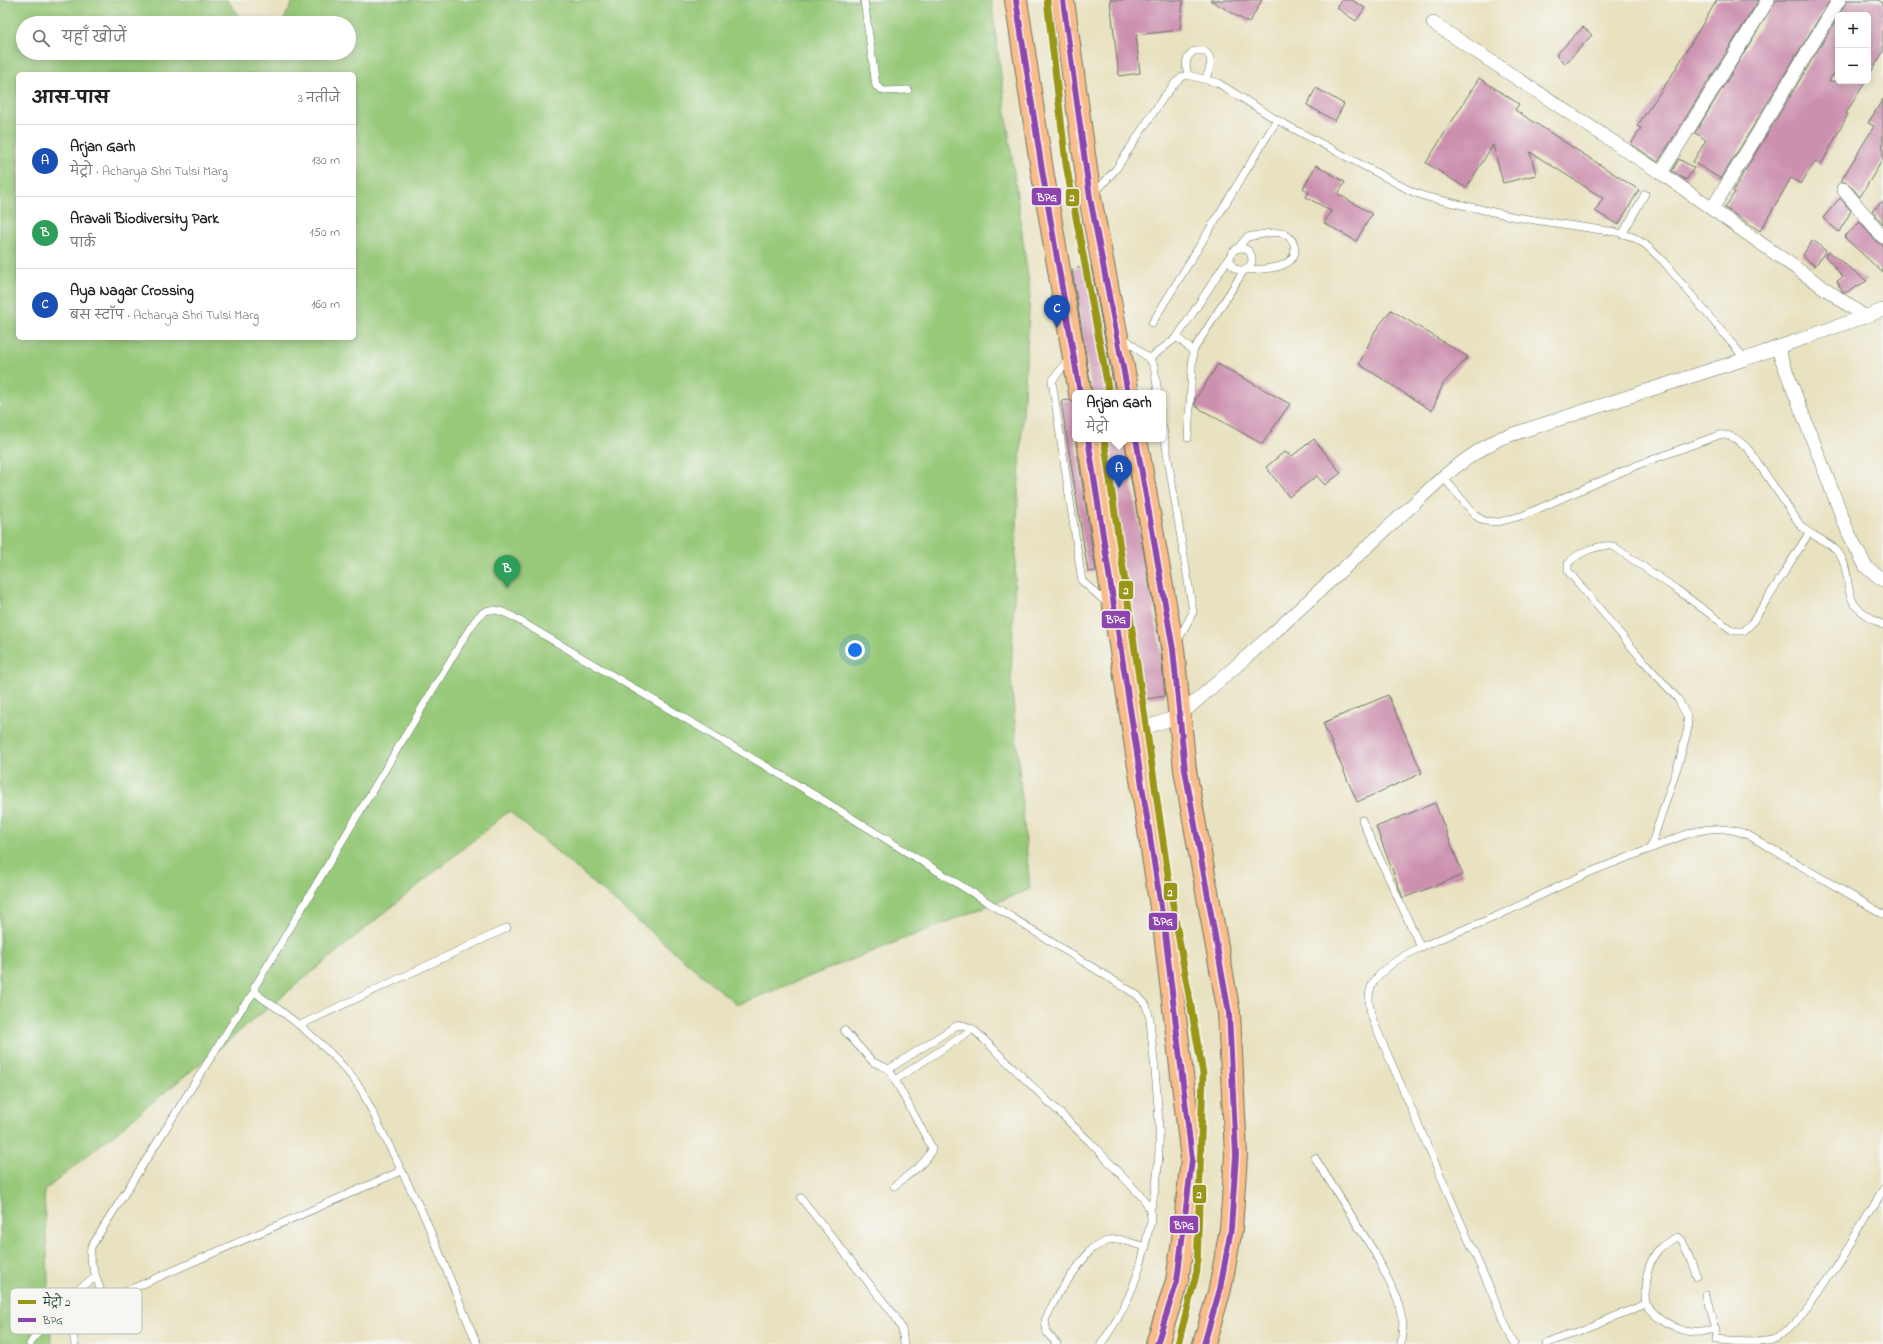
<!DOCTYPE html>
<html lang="hi">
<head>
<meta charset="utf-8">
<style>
  :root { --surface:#fff; --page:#f6f6f6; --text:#202124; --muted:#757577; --line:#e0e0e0; --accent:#1a73e8 }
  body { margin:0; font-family:"Indie Flower","Playpen Sans Deva",sans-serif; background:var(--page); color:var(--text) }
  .controls { position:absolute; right:12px; top:12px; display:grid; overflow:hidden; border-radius:6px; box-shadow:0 2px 10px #0003 }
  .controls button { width:36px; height:36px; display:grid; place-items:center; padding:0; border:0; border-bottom:1px solid var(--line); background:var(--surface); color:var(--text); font:20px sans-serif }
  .you { position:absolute; left:855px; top:650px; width:14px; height:14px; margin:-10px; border:3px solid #fff; border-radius:50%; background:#1a73e8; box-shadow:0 0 0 6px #1a73e833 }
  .badge { display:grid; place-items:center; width:26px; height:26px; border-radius:50%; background:var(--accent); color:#fff; font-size:13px; font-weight:700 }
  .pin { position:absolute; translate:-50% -33px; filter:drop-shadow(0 1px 2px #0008) }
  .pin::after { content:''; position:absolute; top:21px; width:14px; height:12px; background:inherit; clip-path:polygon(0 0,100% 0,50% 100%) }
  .popup { position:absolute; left:1072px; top:390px; width:94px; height:52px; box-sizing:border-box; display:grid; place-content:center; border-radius:6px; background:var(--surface); filter:drop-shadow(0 1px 3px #0005); font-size:13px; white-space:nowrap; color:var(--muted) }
  .popup b { font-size:15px; color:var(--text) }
  .popup::after { content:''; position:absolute; left:50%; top:100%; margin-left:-8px; border:8px solid transparent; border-top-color:var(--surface) }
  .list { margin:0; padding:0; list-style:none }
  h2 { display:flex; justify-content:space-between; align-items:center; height:52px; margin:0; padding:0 16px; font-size:17px }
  h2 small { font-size:13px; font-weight:400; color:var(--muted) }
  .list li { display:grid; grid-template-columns:26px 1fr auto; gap:12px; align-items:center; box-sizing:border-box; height:72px; padding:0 16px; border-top:1px solid var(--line) }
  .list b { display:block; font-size:15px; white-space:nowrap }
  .list p { margin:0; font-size:13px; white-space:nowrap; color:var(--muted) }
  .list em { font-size:13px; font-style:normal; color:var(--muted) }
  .icon { flex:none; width:22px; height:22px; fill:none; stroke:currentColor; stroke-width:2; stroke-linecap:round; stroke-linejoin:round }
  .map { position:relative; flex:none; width:1883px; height:1344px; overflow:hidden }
  .search { position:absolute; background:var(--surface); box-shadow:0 2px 10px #0003; left:16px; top:16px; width:340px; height:44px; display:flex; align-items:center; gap:10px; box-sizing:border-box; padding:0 14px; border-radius:22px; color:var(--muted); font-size:15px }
  .panel { position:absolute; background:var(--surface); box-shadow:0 2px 10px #0003; left:16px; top:72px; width:340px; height:268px; border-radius:6px }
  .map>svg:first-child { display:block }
  .grass { fill:#97c979; stroke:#5b8356; fill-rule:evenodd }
  .building { fill:#cc90af }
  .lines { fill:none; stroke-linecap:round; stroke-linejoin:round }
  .lane-casing { stroke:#667765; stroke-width:8 }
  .street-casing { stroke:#667765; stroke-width:14 }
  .highway-casing { stroke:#667765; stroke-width:24 }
  .lane { stroke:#fff; stroke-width:7 }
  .street { stroke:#fff; stroke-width:13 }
  .highway { stroke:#f9bc8a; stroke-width:22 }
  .bus-1-casing { stroke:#f6f6f2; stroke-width:9 }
  .bus-1 { stroke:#8e44ad; stroke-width:6 }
  .metro-1-casing { stroke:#f6f6f2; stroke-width:10 }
  .metro-1 { stroke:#9a9617; stroke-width:7 }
  .key { fill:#f6f6f2; stroke:#b6beb9; stroke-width:1 }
  .key-label { font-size:11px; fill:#1f3d34 }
  .line-badge { stroke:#f6f6f2; stroke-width:1.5 }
  .badge-label { font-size:11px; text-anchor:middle; font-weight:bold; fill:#fff }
</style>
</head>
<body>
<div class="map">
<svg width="1883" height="1344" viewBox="0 0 1883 1344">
  <rect width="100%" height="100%" fill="#f6f6f2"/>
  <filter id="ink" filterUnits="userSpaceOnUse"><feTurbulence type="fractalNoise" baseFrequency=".025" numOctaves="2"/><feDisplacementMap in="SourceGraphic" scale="8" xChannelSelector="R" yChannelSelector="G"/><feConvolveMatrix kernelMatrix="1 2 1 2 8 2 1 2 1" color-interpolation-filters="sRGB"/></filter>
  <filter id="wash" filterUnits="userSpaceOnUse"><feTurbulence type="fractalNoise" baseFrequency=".012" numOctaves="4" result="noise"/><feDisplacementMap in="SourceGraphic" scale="16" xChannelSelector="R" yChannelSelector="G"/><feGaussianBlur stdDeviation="0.9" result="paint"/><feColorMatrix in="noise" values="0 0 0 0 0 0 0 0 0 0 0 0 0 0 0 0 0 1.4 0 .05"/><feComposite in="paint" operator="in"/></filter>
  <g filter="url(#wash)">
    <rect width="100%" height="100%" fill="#e9e2c1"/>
    <path class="grass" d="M0,0h227l17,23h-221v30h326v-30h-67l12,-23h697l39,293 -12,204 -7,183 19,209 -293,116 -228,-194 -465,380 7,153h-51zM18,74h336v264h-336z"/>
    <g id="blocks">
      <g class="building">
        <polygon points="1110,0 1183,0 1180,30 1136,35 1140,73 1119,76"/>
        <polygon points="1210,0 1262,0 1249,23"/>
        <polygon points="1342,0 1352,0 1365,8 1356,21 1337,8"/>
        <polygon points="1717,0 1759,0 1658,162 1631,144 1641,128 1637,126 1672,75"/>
        <polygon points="1776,0 1830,0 1721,179 1693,162 1706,140 1695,133"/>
        <polygon points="1847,0 1878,0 1883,3 1883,52 1868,77 1868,15 1839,15"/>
        <polygon points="1838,17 1838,67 1829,81 1866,81 1846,113 1848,114 1821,165 1815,161 1801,184 1791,178 1760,231 1725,208 1735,192 1733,191 1735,187"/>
        <polygon points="1583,27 1592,35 1565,64 1556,55"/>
        <polygon points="1479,78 1519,104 1515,110 1639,190 1618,225 1595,211 1603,198 1530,152 1536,175 1503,183 1493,145 1466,188 1426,163"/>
        <polygon points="1316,88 1344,104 1335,121 1307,105"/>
        <polygon points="1883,99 1883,159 1860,197 1849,184 1841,181 1874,126 1868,123"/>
        <polygon points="1679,159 1694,168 1686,180 1672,171"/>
        <polygon points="1316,165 1345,182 1338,194 1372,214 1356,241 1324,223 1331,211 1306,197 1309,192 1303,188"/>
        <polygon points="1840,198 1851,211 1839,232 1823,218"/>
        <polygon points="1883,201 1883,224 1872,211"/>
        <polygon points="1860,222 1877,242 1883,245 1883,273 1844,237"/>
        <polygon points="1813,240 1826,251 1815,266 1802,256"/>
        <polygon points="1829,252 1867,281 1845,293 1842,291 1837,281 1843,277 1825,256"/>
        <polygon points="1091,266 1115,393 1092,393 1072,269"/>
        <polygon points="1391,310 1468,357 1443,384 1432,411 1359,364 1375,331"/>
        <polygon points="1218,364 1290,404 1262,444 1195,406 1195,400"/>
        <polygon points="1070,400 1075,404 1075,439 1096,571 1088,572 1061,401"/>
        <polygon points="1101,439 1124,439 1161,651 1165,696 1141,700"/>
        <polygon points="1314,439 1341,473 1325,485 1317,476 1289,497 1266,467 1284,452 1292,456"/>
        <polygon points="1388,695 1422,773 1357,802 1323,723"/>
        <polygon points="1435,803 1463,875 1403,898 1376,827"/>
      </g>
    </g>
  </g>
  <g filter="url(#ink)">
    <use href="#blocks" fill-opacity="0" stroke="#667765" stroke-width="1"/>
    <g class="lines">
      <g class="lane-casing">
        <g id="lane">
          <polyline points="864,0 876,86 884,91 908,90"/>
          <path d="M1188,75c-3,-10 -3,-18 6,-24h10c11,7 6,17 2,27"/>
          <polyline points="1094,194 1116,169 1163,98 1176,82 1182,77 1188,75 1218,83 1277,120 1413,192 1427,197 1515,217 1615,232 1633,237 1646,245 1663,261 1745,359"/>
          <polyline points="1623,233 1645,194"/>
          <circle cx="1241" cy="259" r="11"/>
          <polyline points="1152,323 1277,120"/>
          <polyline points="1122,336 1149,359 1154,366 1158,393"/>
          <polyline points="1177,337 1193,351 1188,438"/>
          <path d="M1193,351l51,-81c16,-1 57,1 50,-26 -2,-5 -7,-10 -13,-11 -10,-2 -24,3 -34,4l-9,11"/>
          <polyline points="1069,359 1052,381 1082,581 1109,605"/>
          <polyline points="1149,359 1177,337 1230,256"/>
          <polyline points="1163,428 1193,612 1177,642"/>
          <path d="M1443,477l33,39 8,5 15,1 25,-7 111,-49 84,-31c12,-2 22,6 30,15l52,76c12,12 30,15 39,29 10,15 5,36 15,50 7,9 19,14 28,20"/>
          <polyline points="1362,820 1421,948"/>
          <path d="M1650,849l30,-90 8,-31 -1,-12 -9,-17 -39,-43 -71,-85v-7c8,-11 31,-20 45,-18l63,43 57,42h11l8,-8 57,-90"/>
          <polyline points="300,1025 507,928"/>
          <path d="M844,1030l29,32 16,7 67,-43 7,-1 10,4 117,113 52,55c5,6 9,13 9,22 0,6 -3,12 -4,18 -7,40 -22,74 -46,107"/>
          <path d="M889,1069l43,79c-3,14 -27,29 -38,38"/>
          <polyline points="895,1080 973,1029"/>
          <polyline points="1315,1158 1375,1253 1398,1300 1403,1324 1401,1344"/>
          <polyline points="801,1198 895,1316 902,1329 904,1344"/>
          <path d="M1697,1276l-15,-36 -5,-3c-6,3 -13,7 -18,12 -12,13 -16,39 -13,55 10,14 30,27 48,28 7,1 15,-1 22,-2"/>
          <polyline points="1706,1295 1716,1334"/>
          <polyline points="104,1301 90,1258 91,1247 242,1008 255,991"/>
          <path d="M1716,1340c18,1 41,4 58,0 29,-11 91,-120 109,-150"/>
          <polyline points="30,1344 57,1303 96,1277"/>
          <path d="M75,1344c-7,-20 15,-34 29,-43l297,-130"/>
          <path d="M477,1344l-52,-126 -64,-129c-22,-32 -53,-58 -84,-81 -7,-5 -20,-11 -23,-20l211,-352c14,-21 18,-34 45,-21l308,182 319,198 9,10 4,14c5,63 18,132 0,192"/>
          <polyline points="1057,1344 1047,1333 1045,1320 1059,1292 1091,1249 1109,1240 1119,1239 1146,1247"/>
          <path d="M1514,1344l-140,-321c-6,-17 -9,-34 5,-48 26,-28 83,-43 118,-59 30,-14 60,-29 91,-43 19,-8 39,-15 59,-23 17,-6 33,-15 51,-19 18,-4 33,-3 50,4l135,79"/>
          <polyline points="1546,1344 1646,1304"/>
        </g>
      </g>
      <g class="street-casing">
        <g id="street">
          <polyline points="1768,0 1661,173 1864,316"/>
          <polyline points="1433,23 1662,174"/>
          <polyline points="1843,189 1883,237"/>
          <polyline points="1712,209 1839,0"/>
          <polyline points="1777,347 1848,532 1866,567 1883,580"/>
          <path d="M1133,732l46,-16 89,-78 175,-161c18,-15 37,-28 58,-39l244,-79 138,-49"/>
        </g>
      </g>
      <g class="highway-casing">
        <g id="highway">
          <polyline points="1016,0 1042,170 1080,393"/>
          <polyline points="1063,0 1090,198 1128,393"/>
          <polyline points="1088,439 1165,933 1192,1159 1183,1240 1177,1281 1157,1344"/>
          <polyline points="1136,439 1173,649 1185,770 1229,1013 1236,1155 1231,1229 1220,1289 1204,1344"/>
        </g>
      </g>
      <use href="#lane" class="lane"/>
      <use href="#street" class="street"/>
      <use href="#highway" class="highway"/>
      <g class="bus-1-casing">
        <g id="bus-1">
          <polyline points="1016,0 1042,170 1080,393"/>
          <polyline points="1063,0 1090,198 1128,393"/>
          <polyline points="1088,439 1165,933 1192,1159 1177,1281 1157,1344"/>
          <polyline points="1136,439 1173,649 1185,770 1229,1013 1236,1155 1231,1229 1220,1289 1204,1344"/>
        </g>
      </g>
      <use href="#bus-1" class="bus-1"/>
      <g class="metro-1-casing">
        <g id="metro-1">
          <polyline points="1047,0 1066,164 1109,393"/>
          <polyline points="1104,439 1170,889 1203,1074 1197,1271 1178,1344"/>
        </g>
      </g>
      <use href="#metro-1" class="metro-1"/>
    </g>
  </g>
  <rect x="10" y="1288" width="132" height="46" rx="6" class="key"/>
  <rect x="18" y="1300" width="18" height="4" fill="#9a9617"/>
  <rect x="18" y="1318" width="18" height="4" fill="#8e44ad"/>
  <g class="key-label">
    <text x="43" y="1306">मेट्रो 2</text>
    <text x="43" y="1324">BPG</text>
  </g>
  <g class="line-badge">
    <rect x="1031" y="187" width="31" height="19" rx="4" fill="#8e44ad"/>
    <rect x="1065" y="188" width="15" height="19" rx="4" fill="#9a9617"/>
    <rect x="1118" y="580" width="16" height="20" rx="4" fill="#9a9617"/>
    <rect x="1101" y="610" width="30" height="19" rx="4" fill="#8e44ad"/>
    <rect x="1163" y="882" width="15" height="19" rx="4" fill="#9a9617"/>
    <rect x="1148" y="912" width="30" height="19" rx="4" fill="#8e44ad"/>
    <rect x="1192" y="1184" width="15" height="20" rx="4" fill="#9a9617"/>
    <rect x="1169" y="1215" width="30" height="19" rx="4" fill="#8e44ad"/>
  </g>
  <g class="badge-label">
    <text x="1047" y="201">BPG</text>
    <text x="1072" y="201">2</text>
    <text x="1126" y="594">2</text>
    <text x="1116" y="623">BPG</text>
    <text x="1170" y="896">2</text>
    <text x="1163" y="925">BPG</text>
    <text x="1199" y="1198">2</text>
    <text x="1184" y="1229">BPG</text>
  </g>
</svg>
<div class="controls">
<button>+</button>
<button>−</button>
</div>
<div class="you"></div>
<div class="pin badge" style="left:1119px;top:488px;background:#1a4fb4">A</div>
<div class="popup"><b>Arjan Garh</b>मेट्रो</div>
<div class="pin badge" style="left:507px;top:588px;background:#2e9e5b">B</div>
<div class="pin badge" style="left:1057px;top:328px;background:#1a4fb4">C</div>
<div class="search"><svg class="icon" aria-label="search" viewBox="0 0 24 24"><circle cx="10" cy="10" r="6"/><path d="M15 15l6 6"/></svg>यहाँ खोजें</div>
<section class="panel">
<h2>आस-पास<small>3 नतीजे</small></h2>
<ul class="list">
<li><span class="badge" style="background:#1a4fb4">A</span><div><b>Arjan Garh</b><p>मेट्रो · Acharya Shri Tulsi Marg</p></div><em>130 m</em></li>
<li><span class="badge" style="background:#2e9e5b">B</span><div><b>Aravali Biodiversity Park</b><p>पार्क</p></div><em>150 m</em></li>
<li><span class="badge" style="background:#1a4fb4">C</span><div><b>Aya Nagar Crossing</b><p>बस स्टॉप · Acharya Shri Tulsi Marg</p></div><em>160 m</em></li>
</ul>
</section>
</div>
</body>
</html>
